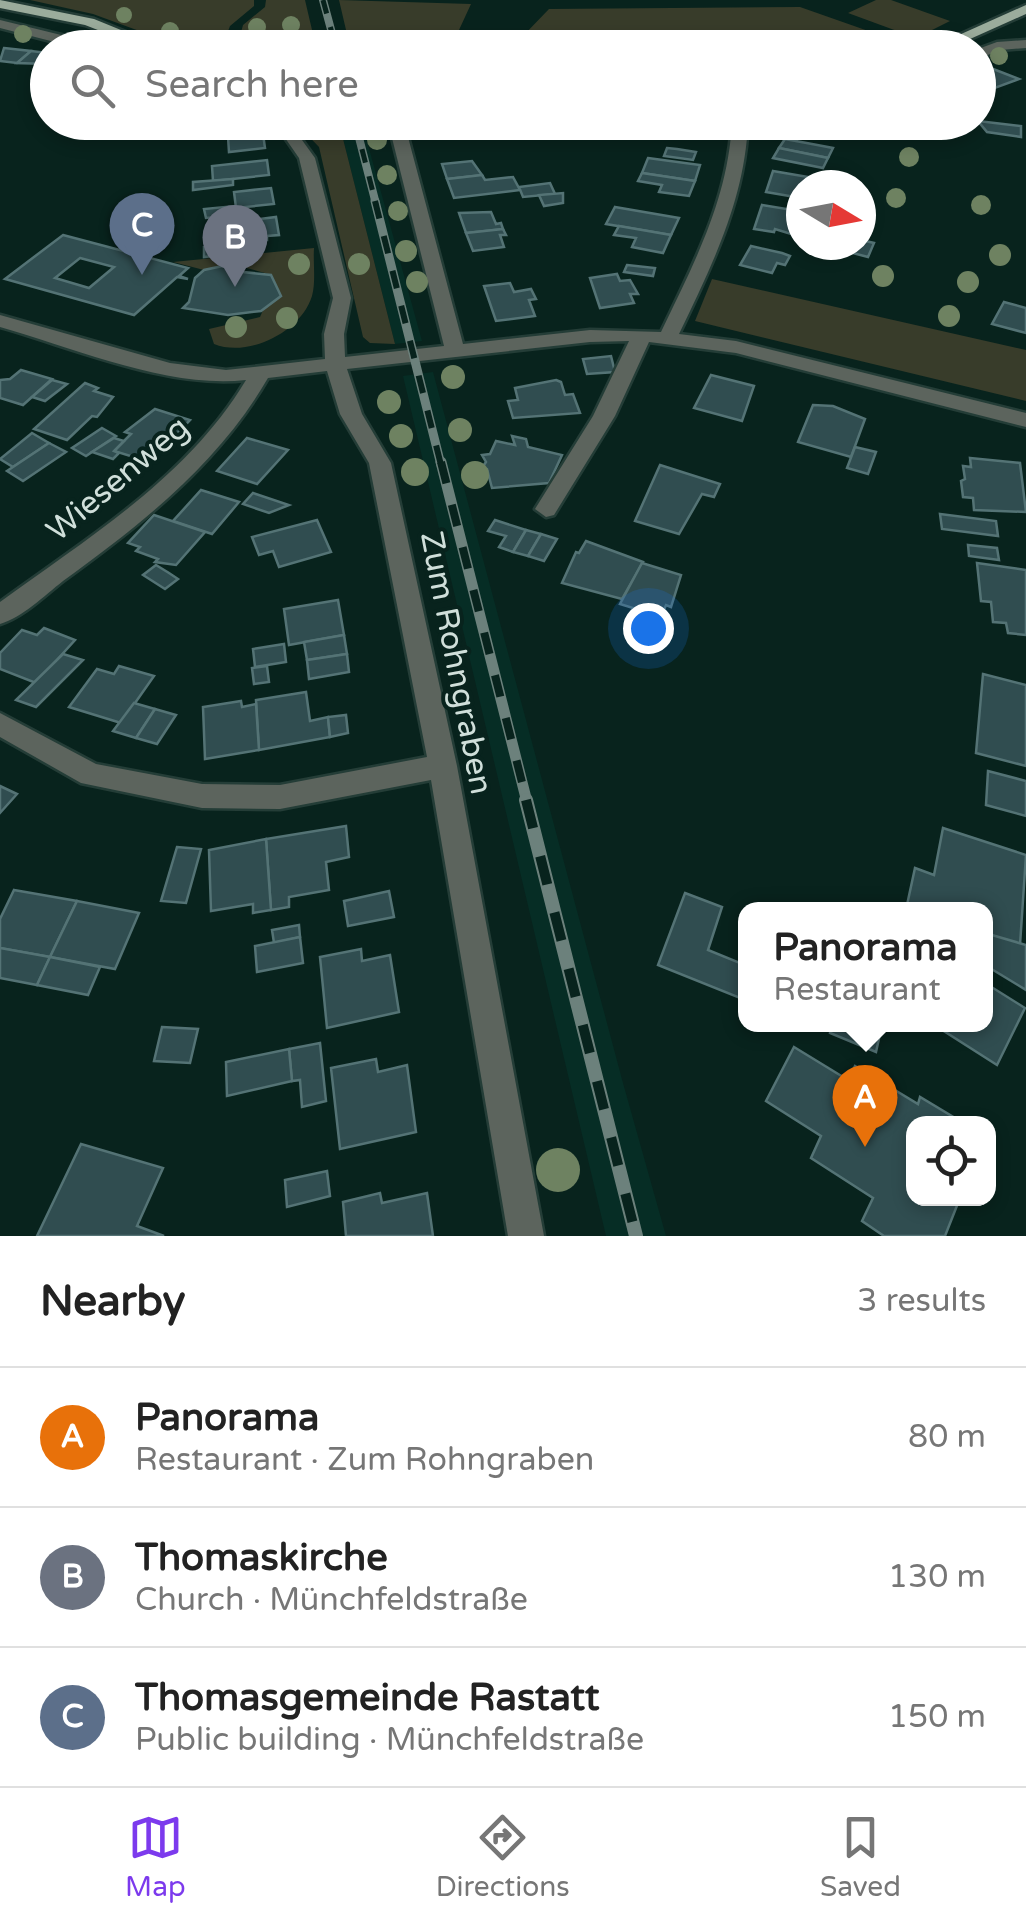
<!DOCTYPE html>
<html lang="en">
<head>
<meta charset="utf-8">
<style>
  :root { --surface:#fff; --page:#f6f6f6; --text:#222; --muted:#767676; --line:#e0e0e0; --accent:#7c3aed }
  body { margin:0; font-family:"Varela Round",sans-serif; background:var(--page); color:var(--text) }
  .controls { position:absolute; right:30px; bottom:30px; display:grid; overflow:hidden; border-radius:20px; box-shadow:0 5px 15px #0003 }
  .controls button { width:90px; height:90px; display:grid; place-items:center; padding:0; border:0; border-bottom:2px solid var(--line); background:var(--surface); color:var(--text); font:50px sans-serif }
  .compass { position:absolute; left:786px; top:170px; width:90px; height:90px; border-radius:50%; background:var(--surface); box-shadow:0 5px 15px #0003; rotate:100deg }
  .you { position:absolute; left:648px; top:628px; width:35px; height:35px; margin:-25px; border:8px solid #fff; border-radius:50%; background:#1a73e8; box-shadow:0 0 0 15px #1a73e833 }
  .badge { display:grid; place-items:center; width:65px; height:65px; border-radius:50%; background:var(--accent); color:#fff; font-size:32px; font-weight:700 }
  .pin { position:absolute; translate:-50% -82px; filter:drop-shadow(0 2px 5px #0008) }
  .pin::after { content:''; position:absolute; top:52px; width:35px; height:30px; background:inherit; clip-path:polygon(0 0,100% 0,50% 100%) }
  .popup { position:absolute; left:738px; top:902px; width:255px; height:130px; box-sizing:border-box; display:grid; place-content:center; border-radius:20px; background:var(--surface); filter:drop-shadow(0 2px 8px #0005); font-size:32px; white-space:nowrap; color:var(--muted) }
  .popup b { font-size:38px; color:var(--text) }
  .popup::after { content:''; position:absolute; left:50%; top:100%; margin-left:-20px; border:20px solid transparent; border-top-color:var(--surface) }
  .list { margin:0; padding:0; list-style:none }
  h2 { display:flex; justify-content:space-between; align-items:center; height:130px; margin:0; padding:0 40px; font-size:42px }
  h2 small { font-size:32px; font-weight:400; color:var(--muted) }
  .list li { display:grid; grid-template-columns:65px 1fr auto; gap:30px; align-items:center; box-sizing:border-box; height:140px; padding:0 40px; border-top:2px solid var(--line) }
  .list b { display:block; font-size:38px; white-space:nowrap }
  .list p { margin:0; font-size:32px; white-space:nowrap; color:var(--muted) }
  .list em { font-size:32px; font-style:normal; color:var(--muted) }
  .icon { flex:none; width:55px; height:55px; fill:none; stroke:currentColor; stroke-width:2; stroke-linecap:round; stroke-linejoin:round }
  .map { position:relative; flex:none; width:1026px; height:1236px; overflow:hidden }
  .search { position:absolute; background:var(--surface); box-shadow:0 5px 15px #0003; left:30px; right:30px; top:30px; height:110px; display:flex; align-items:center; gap:25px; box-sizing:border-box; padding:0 35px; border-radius:55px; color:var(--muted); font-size:38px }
  .sheet { height:550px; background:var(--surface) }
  nav { display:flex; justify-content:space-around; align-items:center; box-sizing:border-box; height:140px; border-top:2px solid var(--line); background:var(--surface); font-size:28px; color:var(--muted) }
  nav a { display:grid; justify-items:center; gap:5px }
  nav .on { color:var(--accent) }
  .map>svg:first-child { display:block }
  .built { fill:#062d25 }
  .green { fill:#383c2a }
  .building { fill:#304d50; stroke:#547375; stroke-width:2.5; fill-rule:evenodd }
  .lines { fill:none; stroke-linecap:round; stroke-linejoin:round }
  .minor-casing { stroke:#243d37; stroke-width:5 }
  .major-casing { stroke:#243d37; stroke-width:5 }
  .minor { fill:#5c645d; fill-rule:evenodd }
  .major { fill:#9bac9c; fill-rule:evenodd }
  .rail-far3-casing { stroke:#6c817c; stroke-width:8 }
  .rail-far2-casing { stroke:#6c817c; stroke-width:9 }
  .rail-far1-casing { stroke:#6c817c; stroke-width:11 }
  .rail-casing { stroke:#6c817c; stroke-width:14 }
  .rail-far3 { stroke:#08231d; stroke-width:5; stroke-dasharray:14; stroke-linecap:butt }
  .rail-far2 { stroke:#08231d; stroke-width:6; stroke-dasharray:18; stroke-linecap:butt }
  .rail-far1 { stroke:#08231d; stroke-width:8; stroke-dasharray:22; stroke-linecap:butt }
  .rail { stroke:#08231d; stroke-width:10; stroke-dasharray:29; stroke-linecap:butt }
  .tree { fill:#6e8261 }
  .labels { text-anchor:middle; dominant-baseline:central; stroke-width:8; stroke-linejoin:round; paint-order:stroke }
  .street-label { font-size:32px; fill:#d0dfda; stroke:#08231d }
</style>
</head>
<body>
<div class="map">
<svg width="1026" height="1236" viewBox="0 0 1026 1236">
  <rect width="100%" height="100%" fill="#08231d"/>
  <g class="built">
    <polygon points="339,123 362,123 422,341 395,344"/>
    <polygon points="433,372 623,1083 666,1236 606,1236 403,376"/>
  </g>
  <g class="green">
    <polygon points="30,0 254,0 254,6 230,26 222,47 183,47 93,14"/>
    <polygon points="266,0 305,0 316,47 237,47 243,25 265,7"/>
    <polygon points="339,0 471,4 459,30 522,37 549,9 800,7 911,46 350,47"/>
    <polygon points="876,0 891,0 950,21 916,38 848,13"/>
    <polygon points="296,123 339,123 395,344 370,343 363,337 319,147"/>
    <path d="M314,248c-1,14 2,34 -2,48 -11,36 -64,62 -98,48l-5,-15 51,-12 4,-9 17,-12 -9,-21 -40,-11 -28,6 -31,-8z"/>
    <polygon points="712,279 1026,350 1026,401 695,321"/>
  </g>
  <g class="building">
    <polygon points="4,48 31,51 17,63 0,61"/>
    <polygon points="31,51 48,53 48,64 17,63"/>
    <polygon points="988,67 1019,79 992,89 978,83 978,72"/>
    <polygon points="978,121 1021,126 1021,137 987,132"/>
    <polygon points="426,122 456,122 456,130 426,132"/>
    <polygon points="456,122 489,122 490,131 456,130"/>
    <polygon points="562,122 592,122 599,126 601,135 576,136 574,127 563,127"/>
    <polygon points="263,134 265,148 229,152 228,137"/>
    <polygon points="785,139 812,144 833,148 828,158 779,148"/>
    <polygon points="667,148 677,149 696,152 693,160 664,156"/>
    <polygon points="779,148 828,158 823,168 773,158"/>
    <polygon points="648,158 700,165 695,181 642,173"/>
    <polygon points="267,160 269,175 213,181 212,166"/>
    <polygon points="472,161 482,175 447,179 442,164"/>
    <polygon points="773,171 808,177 805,185 801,185 801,198 766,192"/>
    <polygon points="642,173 695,181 689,196 659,192 662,185 638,181"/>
    <polygon points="482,175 485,180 513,177 520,190 454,198 447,179"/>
    <polygon points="233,179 233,185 193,190 193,182"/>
    <polygon points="550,183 555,194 523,197 519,187"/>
    <polygon points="271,188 274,204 236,208 234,192"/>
    <polygon points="563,193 563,203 544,206 539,195"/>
    <polygon points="762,205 799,211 801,237 775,229 774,232 754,229"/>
    <polygon points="235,206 238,215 206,218 204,209"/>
    <polygon points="615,207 679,218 671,235 606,224"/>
    <polygon points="491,212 496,224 501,223 503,229 466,233 459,213"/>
    <polygon points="276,217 279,235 267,236 267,240 239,240 238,231 223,233 222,224"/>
    <polygon points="619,226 671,235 663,253 632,247 636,238 614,235"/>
    <polygon points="503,229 506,235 500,235 504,247 473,251 466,233"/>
    <path d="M63,235l125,33 -9,8 9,3 -11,-2 -43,38 -129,-36zM80,258l34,9 -25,21 -34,-10z"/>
    <polygon points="861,240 874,243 868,257 841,250 844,245 861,245"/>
    <polygon points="240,243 241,253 204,257 204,247"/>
    <polygon points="751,246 782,253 790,256 785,265 777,263 772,273 740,265"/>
    <polygon points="232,264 234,271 271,275 281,296 261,311 228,315 183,308 189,302 195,278 204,270"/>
    <polygon points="627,265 655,268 653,276 624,272"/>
    <polygon points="617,274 620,281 630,280 638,294 630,294 634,303 600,308 590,278"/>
    <polygon points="510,283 514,292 531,289 536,299 529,300 535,316 496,321 484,286"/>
    <polygon points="1004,302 1026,308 1026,333 992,324"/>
    <polygon points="611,356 615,372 587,374 583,359"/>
    <polygon points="21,370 52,379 23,405 0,398 0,380 10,379"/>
    <polygon points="711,375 754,386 742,421 694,408"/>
    <polygon points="52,380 67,384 45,401 32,397"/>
    <polygon points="556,380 561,382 565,395 573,394 580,413 513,418 508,401 518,400 515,388"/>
    <polygon points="85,383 98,388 94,391 113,397 97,417 92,416 67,440 34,429"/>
    <polygon points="813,405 833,406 865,419 851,457 798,442"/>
    <polygon points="155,409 190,420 150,462 114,451 131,434 125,432"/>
    <polygon points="102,428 116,436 86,456 72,448"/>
    <polygon points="32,433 49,443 13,467 0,459"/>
    <polygon points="512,436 526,439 528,447 562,455 549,483 492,488 487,469 482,468 486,462 482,455 490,454 496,441 515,445"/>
    <polygon points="114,438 124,441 114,451 119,453 113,459 92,452"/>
    <polygon points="247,438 288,450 257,484 217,471"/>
    <polygon points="49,443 66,452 23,481 7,471"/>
    <polygon points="855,447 876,452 868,474 847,468"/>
    <polygon points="970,458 1020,463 1026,512 974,510 973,498 963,497 961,481 965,479 963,466 971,467"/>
    <polygon points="660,465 720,484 714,497 702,494 679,534 635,521"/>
    <polygon points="201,490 239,502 212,534 173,521"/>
    <polygon points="253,493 289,505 269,513 243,504"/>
    <polygon points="940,514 996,521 998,536 942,529"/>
    <polygon points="154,515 205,532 176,565 155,562 158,559 136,551 140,547 128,543"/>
    <polygon points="317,520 331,552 279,567 273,551 259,555 252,537"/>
    <polygon points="495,520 526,530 513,552 499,547 506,536 488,531"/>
    <polygon points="526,530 541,534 528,556 513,552"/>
    <polygon points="541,534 557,539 544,561 528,556"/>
    <polygon points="586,541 643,562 622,599 562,583 576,552 579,553"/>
    <polygon points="968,545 997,548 999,560 969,556"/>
    <polygon points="642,563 681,575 671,607 666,605 661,617 631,612 633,608 620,604"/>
    <polygon points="977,563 1026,570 1026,635 1008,633 1006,623 993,622 991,602 981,601"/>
    <polygon points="156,565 169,573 178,579 165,589 143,575"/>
    <polygon points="338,600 344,635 289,645 284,609"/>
    <polygon points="44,628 75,640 36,683 0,669 0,653 22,630 37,635"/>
    <polygon points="344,635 347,654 307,660 304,642"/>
    <polygon points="284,644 286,662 255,667 253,649"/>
    <polygon points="63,654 83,660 36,707 16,700"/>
    <polygon points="347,654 349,672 309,679 307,660"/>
    <polygon points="119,666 154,676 121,723 69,707 97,669 114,674"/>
    <polygon points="267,666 269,682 254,684 252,668"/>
    <polygon points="983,674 1026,685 1026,766 976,753"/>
    <polygon points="306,692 310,721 328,717 330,737 259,750 256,700"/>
    <polygon points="241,701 242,707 256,704 259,750 205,759 203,707"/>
    <polygon points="134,703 155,709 136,738 113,731"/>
    <polygon points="155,709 176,715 157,744 136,738"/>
    <polygon points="346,715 348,733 330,737 328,717"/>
    <polygon points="988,771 1026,781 1026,816 986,805"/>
    <polygon points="0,786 17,794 0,813"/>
    <polygon points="346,826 349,857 326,862 329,890 289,897 289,907 271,910 266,839"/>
    <polygon points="943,828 1026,855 1020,945 985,933 985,910 920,910 907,905 915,868 934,875"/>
    <polygon points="266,839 271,910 253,913 253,904 211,911 209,850"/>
    <polygon points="177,847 201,849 186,903 161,901"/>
    <polygon points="14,890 77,901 50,957 0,948 0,919"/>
    <polygon points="389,891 394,917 348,926 344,901"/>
    <polygon points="685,893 722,907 708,950 745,965 745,1000 658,965"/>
    <polygon points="77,901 139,913 115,969 50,957"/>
    <polygon points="299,925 300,937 274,943 272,930"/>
    <polygon points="985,933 1026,945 1026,990 985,965"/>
    <polygon points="300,937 303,963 257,972 255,946"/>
    <polygon points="0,948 50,957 37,985 0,978"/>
    <polygon points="361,949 362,961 390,955 399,1012 327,1028 320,957"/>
    <polygon points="50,957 100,967 88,995 37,985"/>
    <polygon points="985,983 1025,1008 997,1065 936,1026 985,1024"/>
    <polygon points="832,1024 882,1025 876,1052 830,1033"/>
    <polygon points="162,1027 198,1029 190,1063 154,1061"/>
    <polygon points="320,1043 326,1101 302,1107 300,1080 292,1081 289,1049"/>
    <polygon points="794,1047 848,1080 855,1066 918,1104 920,1097 965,1124 914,1124 914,1198 960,1198 945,1236 884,1236 862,1221 873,1198 811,1158 821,1136 766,1101"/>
    <polygon points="289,1049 292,1081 227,1096 226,1062"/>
    <polygon points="376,1059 378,1072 407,1065 416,1132 340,1149 331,1068"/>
    <polygon points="81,1144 163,1168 137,1226 164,1236 37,1236"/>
    <polygon points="327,1171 330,1196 287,1207 285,1180"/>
    <polygon points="380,1193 382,1203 427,1193 433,1236 346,1236 343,1202"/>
  </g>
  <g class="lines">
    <g class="minor-casing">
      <g id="minor">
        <polygon points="0,20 102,45 104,48 78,48 0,28"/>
        <polygon points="1026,40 1026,48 1000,50 978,59 978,49 997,42"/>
        <path d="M274,122h15l26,36 36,140 -7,36 1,23 99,-11 -56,-224h16l59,222 127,-14 71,2c33,-69 67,-132 71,-210h16c-3,78 -36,143 -69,212l57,7 290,72v14l-290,-74 -87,-11 -34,74 -61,99 -8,2 -11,-8 58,-93 36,-75 -39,1 -243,27 15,45 29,49 66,303 87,470h-36l-77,-456 -151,29 -78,-1 -121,-25 -81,-46v-24l96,51 106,20 78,1 147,-28 -58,-294 -29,-49 -13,-43 -59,7c-50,86 -125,145 -205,203 -19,15 -40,36 -63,43v-22c89,-65 188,-125 246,-222 -77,9 -172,-32 -246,-53v-12l170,48 56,7 99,-11 -1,-25 9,-36 -34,-140z"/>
      </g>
    </g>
    <g class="major-casing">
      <g id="major">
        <polygon points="0,0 94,19 165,48 144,48 85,25 0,8"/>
        <polygon points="1026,5 1026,14 950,48 930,48"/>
      </g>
    </g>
    <use href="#minor" class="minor"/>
    <use href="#major" class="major"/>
    <g class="rail-far3-casing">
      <g id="rail-far3">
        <polyline points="323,0 336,48"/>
        <polyline points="355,122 376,204"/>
      </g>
    </g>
    <g class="rail-far2-casing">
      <polyline id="rail-far2" points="375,201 441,465"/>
    </g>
    <g class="rail-far1-casing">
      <polyline id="rail-far1" points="441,462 527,802"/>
    </g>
    <g class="rail-casing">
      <polyline id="rail" points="526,800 636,1236"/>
    </g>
    <use href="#rail-far3" class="rail-far3"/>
    <use href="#rail-far2" class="rail-far2"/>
    <use href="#rail-far1" class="rail-far1"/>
    <use href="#rail" class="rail"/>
  </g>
  <g class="tree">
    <circle cx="124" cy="15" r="8"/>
    <circle cx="291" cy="25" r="9"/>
    <circle cx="257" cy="27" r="9"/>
    <circle cx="170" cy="31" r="9"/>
    <circle cx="23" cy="34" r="9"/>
    <circle cx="999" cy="56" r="9"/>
    <circle cx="377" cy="140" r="10"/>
    <circle cx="909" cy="157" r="10"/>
    <circle cx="387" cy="175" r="10"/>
    <circle cx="896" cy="198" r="10"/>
    <circle cx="981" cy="205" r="10"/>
    <circle cx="398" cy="211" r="10"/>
    <circle cx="406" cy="251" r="11"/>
    <circle cx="1000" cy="255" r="11"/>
    <circle cx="299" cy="264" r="11"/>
    <circle cx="359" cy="264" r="11"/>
    <circle cx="883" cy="276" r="11"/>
    <circle cx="417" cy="282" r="11"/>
    <circle cx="968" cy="282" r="11"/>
    <circle cx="949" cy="316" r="11"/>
    <circle cx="287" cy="318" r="11"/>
    <circle cx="236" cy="327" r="11"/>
    <circle cx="453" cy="377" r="12"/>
    <circle cx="389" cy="402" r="12"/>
    <circle cx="460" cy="430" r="12"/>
    <circle cx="401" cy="436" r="12"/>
    <circle cx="415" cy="472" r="14"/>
    <circle cx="475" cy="475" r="14"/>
    <circle cx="558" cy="1170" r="22"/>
  </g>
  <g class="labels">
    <g class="street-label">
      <text transform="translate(118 479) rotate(-40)">Wiesenweg</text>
      <text transform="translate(456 663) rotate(79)">Zum Rohngraben</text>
    </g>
  </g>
</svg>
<div class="controls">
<button><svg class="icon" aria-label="locate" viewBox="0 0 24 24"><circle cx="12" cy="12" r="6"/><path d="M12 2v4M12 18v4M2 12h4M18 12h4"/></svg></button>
</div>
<svg class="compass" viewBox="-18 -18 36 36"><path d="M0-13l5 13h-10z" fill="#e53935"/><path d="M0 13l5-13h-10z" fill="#767676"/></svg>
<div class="you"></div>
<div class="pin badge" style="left:865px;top:1147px;background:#e8710a">A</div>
<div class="popup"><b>Panorama</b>Restaurant</div>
<div class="pin badge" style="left:235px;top:287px;background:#6b7280">B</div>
<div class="pin badge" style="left:142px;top:275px;background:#5c6f8a">C</div>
<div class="search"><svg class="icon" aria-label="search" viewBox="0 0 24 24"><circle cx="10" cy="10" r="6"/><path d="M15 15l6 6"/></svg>Search here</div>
</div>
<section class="sheet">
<h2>Nearby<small>3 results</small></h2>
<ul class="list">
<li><span class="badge" style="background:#e8710a">A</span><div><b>Panorama</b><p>Restaurant · Zum Rohngraben</p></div><em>80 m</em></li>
<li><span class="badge" style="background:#6b7280">B</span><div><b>Thomaskirche</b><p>Church · Münchfeldstraße</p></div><em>130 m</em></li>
<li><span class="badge" style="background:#5c6f8a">C</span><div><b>Thomasgemeinde Rastatt</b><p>Public building · Münchfeldstraße</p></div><em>150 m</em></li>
</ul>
</section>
<nav>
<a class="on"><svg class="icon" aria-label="map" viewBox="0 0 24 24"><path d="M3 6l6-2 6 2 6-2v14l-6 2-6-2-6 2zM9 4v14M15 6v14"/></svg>Map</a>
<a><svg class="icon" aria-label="directions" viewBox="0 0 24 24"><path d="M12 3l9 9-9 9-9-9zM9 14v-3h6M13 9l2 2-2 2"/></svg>Directions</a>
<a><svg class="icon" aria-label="saved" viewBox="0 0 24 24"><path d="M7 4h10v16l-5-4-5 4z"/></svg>Saved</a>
</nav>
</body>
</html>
